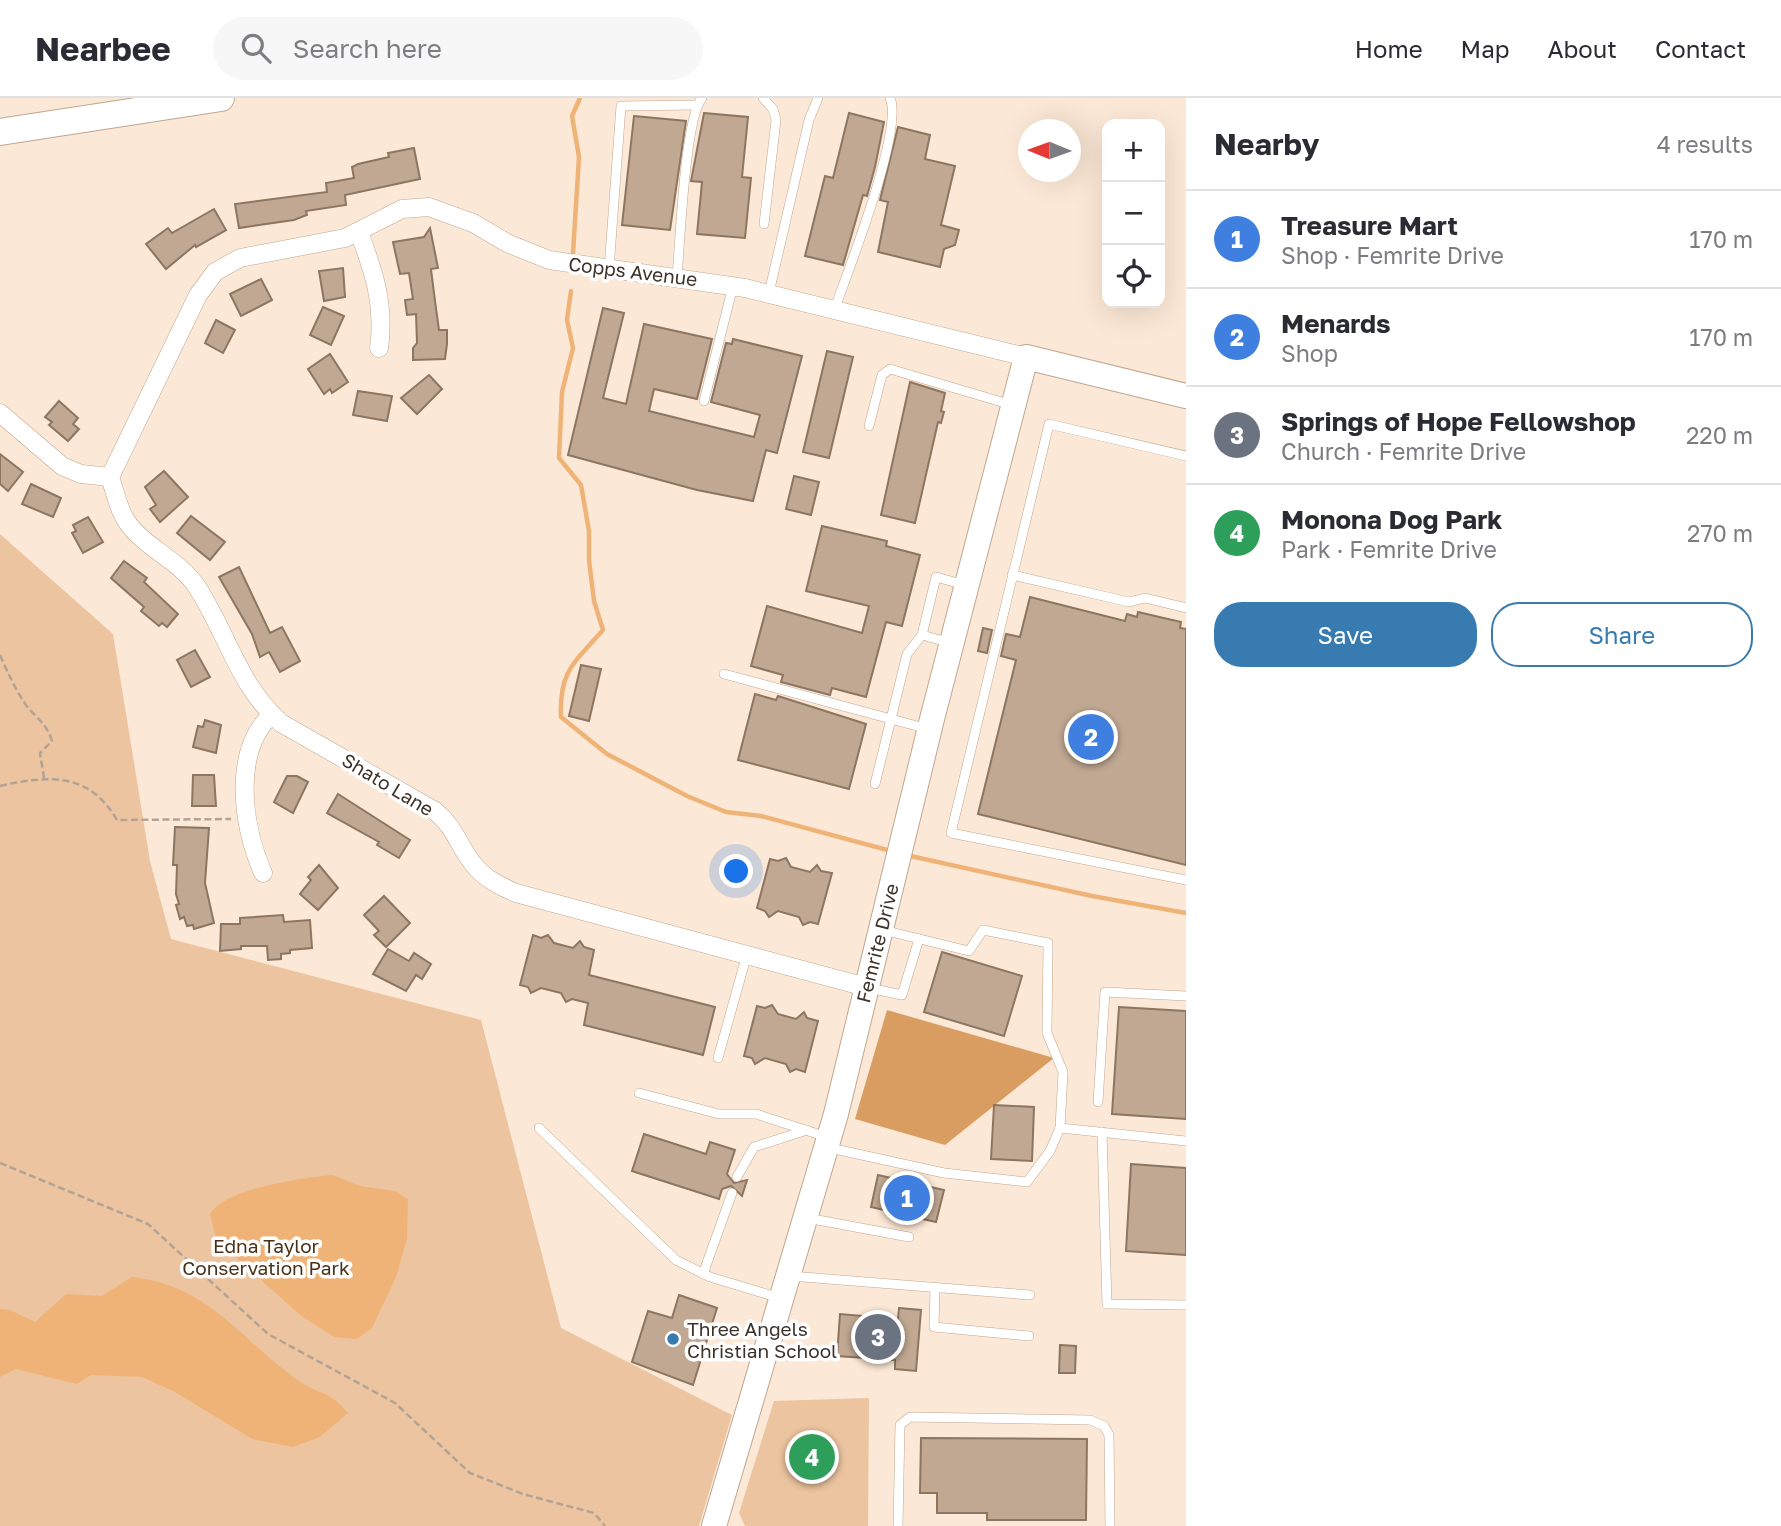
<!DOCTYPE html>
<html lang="en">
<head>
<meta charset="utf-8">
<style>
  :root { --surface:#fff; --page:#f7f7f7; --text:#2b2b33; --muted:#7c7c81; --line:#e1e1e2; --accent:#377bb1 }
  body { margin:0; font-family:"Golos Text",sans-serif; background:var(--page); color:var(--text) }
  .controls { position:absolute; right:21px; top:21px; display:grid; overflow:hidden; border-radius:14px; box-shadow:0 7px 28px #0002 }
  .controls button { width:63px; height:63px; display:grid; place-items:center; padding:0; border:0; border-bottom:2px solid var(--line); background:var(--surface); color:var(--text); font:35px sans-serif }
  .compass { position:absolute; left:1018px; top:21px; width:63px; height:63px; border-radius:50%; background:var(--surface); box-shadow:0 7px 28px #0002; rotate:271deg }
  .you { position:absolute; left:737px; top:774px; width:24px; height:24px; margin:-18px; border:5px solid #fff; border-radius:50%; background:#1a73e8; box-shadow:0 0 0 10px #1a73e833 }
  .badge { display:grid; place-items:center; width:46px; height:46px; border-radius:50%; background:var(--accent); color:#fff; font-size:23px; font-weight:700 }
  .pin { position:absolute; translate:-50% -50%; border:4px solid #fff; box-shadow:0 2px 7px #0006 }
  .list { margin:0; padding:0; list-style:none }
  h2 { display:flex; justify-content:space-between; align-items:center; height:91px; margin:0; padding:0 28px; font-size:30px }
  h2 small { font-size:23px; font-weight:400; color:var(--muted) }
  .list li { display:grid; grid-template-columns:46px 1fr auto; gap:21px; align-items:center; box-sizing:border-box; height:98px; padding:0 28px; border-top:2px solid var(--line) }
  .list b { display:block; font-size:26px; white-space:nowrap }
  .list p { margin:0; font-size:23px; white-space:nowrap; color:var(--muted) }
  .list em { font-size:23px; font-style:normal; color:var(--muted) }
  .actions { display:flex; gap:14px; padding:21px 28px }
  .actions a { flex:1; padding:16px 0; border:2px solid var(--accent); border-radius:28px; text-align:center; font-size:24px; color:var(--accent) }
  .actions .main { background:var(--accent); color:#fff }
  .icon { flex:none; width:38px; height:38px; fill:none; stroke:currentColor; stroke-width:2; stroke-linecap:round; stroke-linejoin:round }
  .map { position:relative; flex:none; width:1186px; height:1428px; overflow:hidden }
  header { display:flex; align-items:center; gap:42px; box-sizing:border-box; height:98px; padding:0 35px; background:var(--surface); border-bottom:2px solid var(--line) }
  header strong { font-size:33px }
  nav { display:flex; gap:38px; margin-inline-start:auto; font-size:24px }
  .search { width:490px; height:63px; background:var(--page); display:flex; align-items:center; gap:18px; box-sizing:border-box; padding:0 24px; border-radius:38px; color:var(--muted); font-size:26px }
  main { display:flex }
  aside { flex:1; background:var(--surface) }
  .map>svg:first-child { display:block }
  .green { fill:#ecc49f }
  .forest { fill:#d99d61 }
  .water { fill:#f0b377 }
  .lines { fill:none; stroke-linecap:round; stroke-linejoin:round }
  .stream { stroke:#f0b377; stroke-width:4.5 }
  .building { fill:#c0a892; stroke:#8c7661; stroke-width:2 }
  .lane-casing { stroke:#bfa791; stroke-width:10 }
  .street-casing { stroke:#bfa791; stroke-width:19 }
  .secondary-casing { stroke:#bfa791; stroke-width:26 }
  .primary-casing { stroke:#bfa791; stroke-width:28 }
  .path { stroke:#b3a395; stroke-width:2.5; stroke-dasharray:7 3.5; stroke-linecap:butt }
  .lane { stroke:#fff; stroke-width:9 }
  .street { stroke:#fff; stroke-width:18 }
  .secondary { stroke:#fff; stroke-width:24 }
  .primary { stroke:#fff; stroke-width:26 }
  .poi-dot { fill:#377bb1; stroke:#fff; stroke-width:2.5 }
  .labels { text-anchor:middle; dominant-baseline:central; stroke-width:7; stroke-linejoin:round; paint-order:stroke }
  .street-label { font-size:19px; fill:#3b3229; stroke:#fff }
  .park-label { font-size:19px; fill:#4a3116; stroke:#fff }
  .poi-label { font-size:19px; fill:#3b3229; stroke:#fff; text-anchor:start }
</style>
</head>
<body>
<header>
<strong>Nearbee</strong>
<div class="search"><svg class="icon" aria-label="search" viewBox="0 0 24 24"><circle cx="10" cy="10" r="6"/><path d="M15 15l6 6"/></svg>Search here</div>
<nav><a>Home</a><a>Map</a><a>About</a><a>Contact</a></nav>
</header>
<main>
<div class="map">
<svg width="1186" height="1428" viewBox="0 0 1186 1428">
  <rect width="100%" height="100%" fill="#fce8d6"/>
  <g class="green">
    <polygon points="0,436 113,536 150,763 171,841 481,922 561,1230 732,1317 699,1428 0,1428"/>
    <polygon points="869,1300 868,1428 745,1428 739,1415 774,1303"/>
  </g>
  <polygon class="forest" points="887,912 1054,960 945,1047 855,1021"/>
  <g class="water">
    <path d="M333,1077l27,11 35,5 13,8 -1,40 -11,38 -24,51 -15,11 -23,-2 -34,-22 -84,-76 -6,-25c15,-26 93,-36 123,-39z"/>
    <path d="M132,1179c79,9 108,63 167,104 22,15 29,8 49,32l-28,24 -27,10 -41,-8 -77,-47 -33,-15 -51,-2 -14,9 -61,-15 -16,8v-68l10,1 25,12 31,-28 36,2z"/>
  </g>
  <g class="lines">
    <g class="stream">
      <polyline points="573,155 579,59 572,18 580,0"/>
      <path d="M571,193l-4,29 6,28 -11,44 -3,66 22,27 8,46v29l5,41 9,29c-29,33 -44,41 -42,87l46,37 80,42 39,16 35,4 130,35"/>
      <polyline points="906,757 1092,798 1186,815"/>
    </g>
  </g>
  <g class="building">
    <polygon points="704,15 748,19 742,79 751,80 745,140 697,136 702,84 691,83"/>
    <polygon points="849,15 884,24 875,69 867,98 863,97 843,167 805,158 825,78 833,80"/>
    <polygon points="634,18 686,23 670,132 622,127"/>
    <polygon points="898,29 930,37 925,61 955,68 941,127 959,132 955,147 944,151 940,169 878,154 888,104 880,102"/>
    <polygon points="414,50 420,81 345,97 346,107 306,113 307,117 294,122 239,130 235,106 327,94 326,85 354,80 352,69 358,66 389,59 388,55"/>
    <polygon points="214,111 226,132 196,149 195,147 166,171 146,146 168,130 172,135"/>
    <polygon points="430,130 438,170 431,171 435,203 439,232 447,232 447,246 445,261 413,262 413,250 417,245 416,216 407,217 405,202 413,201 409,175 400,176 393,144 424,139"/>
    <polygon points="343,170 345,199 324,203 319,173"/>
    <polygon points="261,181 272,202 241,218 230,196"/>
    <polygon points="323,209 344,218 331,247 310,237"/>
    <polygon points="603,210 624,215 603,300 626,306 644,226 712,241 697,301 654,291 649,313 693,324 754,339 760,317 711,304 726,245 732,246 733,241 802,258 777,355 766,352 753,403 697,392 568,357"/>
    <polygon points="216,222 235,232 223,255 205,245"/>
    <polygon points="827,253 853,259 829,360 803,354"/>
    <polygon points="330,256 348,284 332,295 330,291 324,296 308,271"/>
    <polygon points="429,277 442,291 417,316 401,300"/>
    <polygon points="910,284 945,295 941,313 944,314 941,325 938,324 915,425 881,417"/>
    <polygon points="358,293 392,298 387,323 353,317"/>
    <polygon points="59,303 78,320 73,326 79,331 68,343 49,327 52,324 45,319"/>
    <polygon points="0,356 23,374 8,393 0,386"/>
    <polygon points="164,373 188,399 160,424 150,411 156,407 145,389"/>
    <polygon points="794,378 819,384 811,417 786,411"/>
    <polygon points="31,386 61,400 53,419 22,406"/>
    <polygon points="191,418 225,444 210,462 177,435"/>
    <polygon points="88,419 103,444 83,455 72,435 76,433 73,427"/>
    <polygon points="822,428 887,443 886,448 920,457 902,528 886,524 866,599 832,590 830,597 781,584 783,577 751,568 767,508 862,535 869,508 806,493"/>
    <polygon points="124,463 147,480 144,484 178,516 167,529 162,525 159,528 141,513 144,509 111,480"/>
    <polygon points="239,469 270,535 282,529 300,563 280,574 269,554 260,559 252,536 219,479"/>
    <polygon points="1030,499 1125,523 1127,516 1137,519 1138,514 1181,524 1180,530 1186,531 1186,767 978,716 1016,562 1001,558 1006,536 1020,539"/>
    <polygon points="983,530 992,532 987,555 978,553"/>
    <polygon points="195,552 210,579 191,589 177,562"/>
    <polygon points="581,567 601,571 589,623 569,618"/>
    <polygon points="755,596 776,602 778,598 866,626 849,691 738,662"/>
    <polygon points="205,622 221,627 216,655 193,649 198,628 203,629"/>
    <polygon points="193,677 214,677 216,708 192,708"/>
    <polygon points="287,678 297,678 308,684 293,715 274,704"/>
    <polygon points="338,696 410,742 399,760 377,747 379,744 327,715"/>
    <polygon points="175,729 209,730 205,785 214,825 194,831 193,827 187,828 184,819 180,821 176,807 179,806 176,796 177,767 173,767"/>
    <polygon points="786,760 791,769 810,774 817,767 821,773 832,775 818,826 810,824 803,827 799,819 778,813 769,819 765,813 757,810 770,761 778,763"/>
    <polygon points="319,767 338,790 318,812 300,796 311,782 308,779"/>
    <polygon points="384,798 410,825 386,849 374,837 379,833 364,817"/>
    <polygon points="283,817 284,824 310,822 312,850 290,852 290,855 281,856 281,861 268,862 267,848 241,848 241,851 220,853 221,826 240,826 240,820"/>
    <polygon points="533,837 541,840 548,837 554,845 573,850 580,843 584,849 594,852 589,877 715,909 703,957 584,927 588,905 572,901 566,904 561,895 541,890 531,895 528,889 520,887"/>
    <polygon points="388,851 409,863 414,855 431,866 422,881 416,877 406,893 373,876"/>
    <polygon points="942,854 1022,878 1004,938 924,914"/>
    <polygon points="772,907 778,916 796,921 804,914 807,920 818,923 805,974 796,971 790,974 786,966 765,960 755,966 752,960 744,958 757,908 765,910"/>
    <polygon points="1119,909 1186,913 1186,1021 1112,1016"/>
    <polygon points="994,1007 1034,1009 1032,1063 991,1061"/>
    <polygon points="644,1036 706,1056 710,1044 735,1052 727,1076 734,1085 747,1082 742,1098 731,1088 722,1091 719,1101 632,1073"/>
    <polygon points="1131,1066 1186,1070 1186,1157 1126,1153"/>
    <polygon points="878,1077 944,1092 936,1124 871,1109"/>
    <polygon points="679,1197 717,1210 693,1287 632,1264 648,1213 672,1220"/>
    <polygon points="899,1210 921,1212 916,1273 895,1271 895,1262 837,1258 840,1216 898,1221"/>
    <polygon points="1060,1247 1076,1248 1075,1275 1059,1275"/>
    <polygon points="921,1340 1087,1341 1086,1422 987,1422 987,1415 937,1415 937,1395 920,1395"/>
  </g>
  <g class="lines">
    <g class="lane-casing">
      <g id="lane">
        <polyline points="763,0 773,11 776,22 764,126"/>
        <polyline points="609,171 621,8 696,7"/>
        <path d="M677,179c3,-33 8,-160 25,-179"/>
        <polyline points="769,195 809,22 818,0"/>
        <path d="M835,210c13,-37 69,-179 55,-210"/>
        <polyline points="704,303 733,188"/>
        <polyline points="869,328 882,277 890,271 1012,307"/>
        <polyline points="1186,358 1049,326 951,735 1186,782"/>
        <polyline points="1012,477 1129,504 1145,500 1186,510"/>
        <polyline points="922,537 951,545"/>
        <polyline points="724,576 928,631"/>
        <polyline points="875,686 907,556 922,537 936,479 965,487"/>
        <polyline points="883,832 969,853 983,832 1048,845 1047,935 1063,974 1060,1030 1186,1043"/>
        <polyline points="869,890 902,897 919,841"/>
        <polyline points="718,960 747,856"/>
        <polyline points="639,995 719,1016 756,1016 827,1039"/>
        <polyline points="1098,1004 1105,894 1186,898"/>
        <polyline points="539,1030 676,1162 710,1179 780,1200"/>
        <polyline points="1102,1034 1107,1206 1186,1207"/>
        <polyline points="830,1050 944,1075 1027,1084 1050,1053 1060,1030"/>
        <polyline points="737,1079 754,1049 807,1032"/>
        <polyline points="807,1120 909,1139"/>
        <polyline points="703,1176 732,1095"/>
        <polyline points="790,1178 1030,1197"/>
        <polyline points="935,1190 934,1229 1029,1238"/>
        <polyline points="898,1428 900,1327 910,1319 1090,1322 1104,1328 1109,1337 1110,1428"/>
      </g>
    </g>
    <g class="street-casing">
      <g id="street">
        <path d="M359,134c15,40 26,73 20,116"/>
        <polyline points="0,315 62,368 81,376 110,379"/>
        <path d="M263,775c-20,-46 -32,-121 9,-159"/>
        <path d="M866,889l-350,-94c-16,-7 -31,-14 -42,-28 -15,-18 -19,-38 -39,-54l-154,-88c-43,-38 -54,-90 -84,-136 -18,-27 -52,-39 -70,-65 -9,-13 -12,-31 -17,-45l88,-182 17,-23 25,-14 105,-20 57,-29 27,-2 44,16 34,20 42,17 196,28 281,69"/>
      </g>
    </g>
    <g class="secondary-casing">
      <polyline id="secondary" points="714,1428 836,1016 932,621 1026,259 1186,298"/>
    </g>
    <g class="primary-casing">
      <polyline id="primary" points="0,34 221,0"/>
    </g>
    <g class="path">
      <path d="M0,557c8,18 15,34 26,50 10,13 21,19 26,36l-12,12 4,25"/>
      <path d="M0,688c49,-11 89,-14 117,34l114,-1"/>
      <polyline points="0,1065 148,1126 268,1236 395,1305 470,1375 523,1396 594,1415 605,1428"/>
    </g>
    <use href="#lane" class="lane"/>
    <use href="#street" class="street"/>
    <use href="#secondary" class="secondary"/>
    <use href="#primary" class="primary"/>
  </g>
  <circle class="poi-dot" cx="673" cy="1241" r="7"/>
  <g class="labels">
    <g class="street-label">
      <text transform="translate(633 173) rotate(7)">Copps Avenue</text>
      <text transform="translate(388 686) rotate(31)">Shato Lane</text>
      <text transform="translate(877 845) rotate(-76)">Femrite Drive</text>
    </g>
    <g class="park-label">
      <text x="266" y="1147">Edna Taylor<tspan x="266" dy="22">Conservation Park</tspan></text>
    </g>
    <g class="poi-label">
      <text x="687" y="1230">Three Angels<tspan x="687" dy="22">Christian School</tspan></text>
    </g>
  </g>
</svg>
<div class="controls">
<button>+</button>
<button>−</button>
<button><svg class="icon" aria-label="locate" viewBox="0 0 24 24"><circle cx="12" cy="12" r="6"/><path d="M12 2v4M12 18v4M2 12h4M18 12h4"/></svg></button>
</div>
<svg class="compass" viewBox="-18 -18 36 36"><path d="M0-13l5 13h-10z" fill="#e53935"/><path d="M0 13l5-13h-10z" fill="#7c7c81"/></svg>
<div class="you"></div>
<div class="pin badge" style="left:907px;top:1100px;background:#3f7fe0">1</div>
<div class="pin badge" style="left:1091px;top:639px;background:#3f7fe0">2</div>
<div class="pin badge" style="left:878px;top:1239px;background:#6b7280">3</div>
<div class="pin badge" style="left:812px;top:1359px;background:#2e9e5b">4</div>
</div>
<aside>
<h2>Nearby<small>4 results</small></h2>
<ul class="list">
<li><span class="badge" style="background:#3f7fe0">1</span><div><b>Treasure Mart</b><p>Shop · Femrite Drive</p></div><em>170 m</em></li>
<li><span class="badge" style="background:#3f7fe0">2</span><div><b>Menards</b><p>Shop</p></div><em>170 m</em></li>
<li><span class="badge" style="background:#6b7280">3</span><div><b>Springs of Hope Fellowshop</b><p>Church · Femrite Drive</p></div><em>220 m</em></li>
<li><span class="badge" style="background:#2e9e5b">4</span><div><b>Monona Dog Park</b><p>Park · Femrite Drive</p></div><em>270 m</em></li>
</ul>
<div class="actions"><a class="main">Save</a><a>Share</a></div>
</aside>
</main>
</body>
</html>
